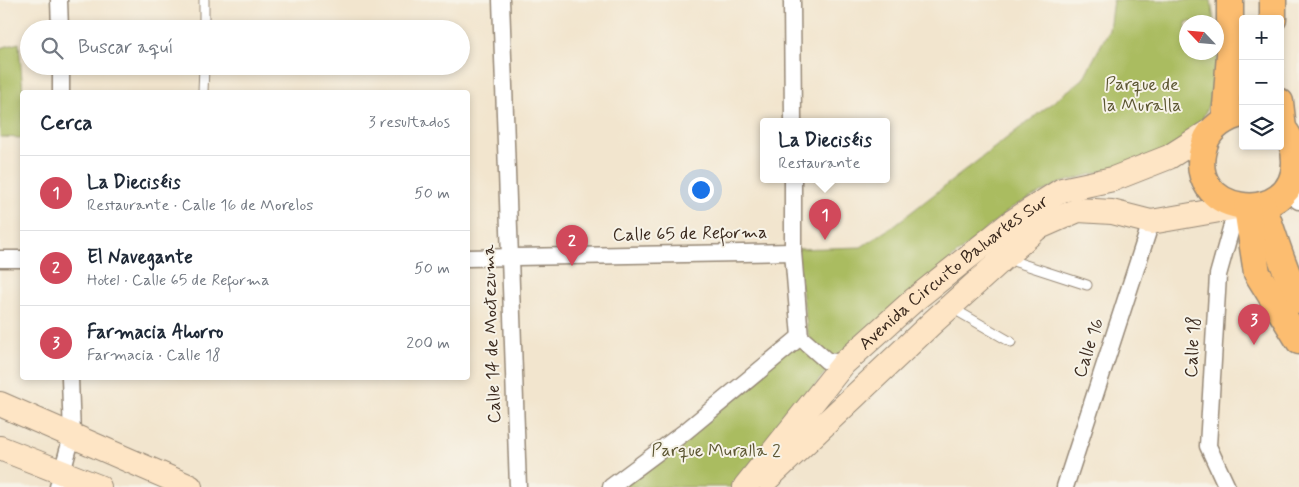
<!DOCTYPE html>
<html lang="es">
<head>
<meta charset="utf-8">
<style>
  :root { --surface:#fff; --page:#f6f6f7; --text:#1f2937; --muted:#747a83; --line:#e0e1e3; --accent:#d1495b }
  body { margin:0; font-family:Mynerve,sans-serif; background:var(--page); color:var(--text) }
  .controls { position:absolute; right:15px; top:15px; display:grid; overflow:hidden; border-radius:5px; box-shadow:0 2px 8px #0003 }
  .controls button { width:45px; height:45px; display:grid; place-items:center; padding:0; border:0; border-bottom:1px solid var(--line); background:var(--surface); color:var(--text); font:25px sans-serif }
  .compass { position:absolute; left:1179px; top:15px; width:45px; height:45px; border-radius:50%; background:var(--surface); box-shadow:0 2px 8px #0003; rotate:296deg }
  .you { position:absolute; left:700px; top:189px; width:18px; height:18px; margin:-12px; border:4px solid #fff; border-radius:50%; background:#1a73e8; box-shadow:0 0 0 8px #1a73e833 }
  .badge { display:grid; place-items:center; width:32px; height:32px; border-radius:50%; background:var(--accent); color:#fff; font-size:16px; font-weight:700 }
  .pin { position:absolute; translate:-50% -41px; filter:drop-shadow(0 1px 2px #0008) }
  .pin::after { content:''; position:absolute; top:26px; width:18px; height:15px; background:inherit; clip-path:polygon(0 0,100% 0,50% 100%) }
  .popup { position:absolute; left:760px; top:118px; width:130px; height:65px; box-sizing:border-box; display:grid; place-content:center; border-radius:5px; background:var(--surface); filter:drop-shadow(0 1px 4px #0005); font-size:16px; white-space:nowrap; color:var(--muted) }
  .popup b { font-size:19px; color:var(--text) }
  .popup::after { content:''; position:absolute; left:50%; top:100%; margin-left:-10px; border:10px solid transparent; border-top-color:var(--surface) }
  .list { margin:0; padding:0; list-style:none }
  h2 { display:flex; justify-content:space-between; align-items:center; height:65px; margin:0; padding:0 20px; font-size:21px }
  h2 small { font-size:16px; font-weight:400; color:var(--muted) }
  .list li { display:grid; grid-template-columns:32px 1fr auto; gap:15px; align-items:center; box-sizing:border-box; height:75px; padding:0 20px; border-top:1px solid var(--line) }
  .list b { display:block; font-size:19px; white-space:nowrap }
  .list p { margin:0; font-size:16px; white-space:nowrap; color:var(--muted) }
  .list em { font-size:16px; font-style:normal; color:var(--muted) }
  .icon { flex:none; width:28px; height:28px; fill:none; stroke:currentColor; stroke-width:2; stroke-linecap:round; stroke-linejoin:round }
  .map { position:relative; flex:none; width:1299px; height:487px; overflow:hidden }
  .search { position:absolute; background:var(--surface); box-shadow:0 2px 8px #0003; left:20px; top:20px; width:450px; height:55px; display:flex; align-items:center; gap:12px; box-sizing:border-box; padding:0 18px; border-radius:28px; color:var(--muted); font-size:19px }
  .panel { position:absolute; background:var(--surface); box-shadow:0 2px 8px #0003; left:20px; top:90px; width:450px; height:290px; border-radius:5px }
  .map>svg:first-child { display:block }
  .green { fill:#aabc60; stroke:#72733f }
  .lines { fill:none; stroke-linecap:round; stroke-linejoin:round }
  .lane-casing { stroke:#968876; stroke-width:11 }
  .street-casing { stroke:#968876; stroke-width:19 }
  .secondary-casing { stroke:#968876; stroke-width:26 }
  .primary-casing { stroke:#968876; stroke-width:29 }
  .lane { stroke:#fff; stroke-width:9 }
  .street { stroke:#fff; stroke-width:16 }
  .secondary { stroke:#fee5c5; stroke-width:24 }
  .primary { stroke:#fcbd6f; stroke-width:26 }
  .labels { text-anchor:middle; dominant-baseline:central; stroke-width:4; stroke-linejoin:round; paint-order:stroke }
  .park-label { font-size:18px; fill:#5c5632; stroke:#f7f3e8 }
  .street-label { font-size:18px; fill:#3b2a1e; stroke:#f7f3e8 }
</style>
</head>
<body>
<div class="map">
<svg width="1299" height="487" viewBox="0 0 1299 487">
  <rect width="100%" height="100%" fill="#f7f3e8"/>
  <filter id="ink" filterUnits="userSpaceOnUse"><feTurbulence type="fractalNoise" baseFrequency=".02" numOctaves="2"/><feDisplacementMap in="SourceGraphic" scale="10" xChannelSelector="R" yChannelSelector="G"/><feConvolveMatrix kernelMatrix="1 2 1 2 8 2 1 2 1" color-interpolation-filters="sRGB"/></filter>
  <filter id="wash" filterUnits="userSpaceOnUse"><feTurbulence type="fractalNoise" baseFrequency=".0096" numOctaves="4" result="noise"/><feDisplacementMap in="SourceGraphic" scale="20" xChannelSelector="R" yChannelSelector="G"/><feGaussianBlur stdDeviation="1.12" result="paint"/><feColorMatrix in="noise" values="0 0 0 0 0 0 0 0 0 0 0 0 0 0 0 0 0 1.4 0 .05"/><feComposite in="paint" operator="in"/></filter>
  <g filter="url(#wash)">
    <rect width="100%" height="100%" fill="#f2e5ce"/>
    <g class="green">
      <polygon points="1113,0 1211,0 1214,22 1186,22 1186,52 1216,52 1217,46 1219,79 1200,125 1165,153 1058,184 1011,208 835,358 809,341 796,249 861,247 892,227 1083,79 1109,30"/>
      <polygon points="19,43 23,92 22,138 0,137 0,48"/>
      <polygon points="800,337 829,368 732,487 617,487"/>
    </g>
  </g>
  <g filter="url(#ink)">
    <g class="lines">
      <g class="lane-casing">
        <g id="lane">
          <polyline points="204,29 204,0"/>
          <polyline points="203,92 204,66"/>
          <polyline points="1007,259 1087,285"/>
          <polyline points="952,308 1011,342"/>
        </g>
      </g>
      <g class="street-casing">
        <g id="street">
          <polyline points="59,0 60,29"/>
          <polyline points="501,0 518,487"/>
          <polyline points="792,0 793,121"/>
          <polyline points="61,66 61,92"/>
          <polyline points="793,179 793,252 800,337"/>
          <polyline points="1284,191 1299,201"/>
          <polyline points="468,258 793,252"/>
          <polyline points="0,259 22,259"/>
          <polyline points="58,487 72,436 70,378"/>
          <polyline points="611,487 686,431 800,337 827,361 844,363"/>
          <polyline points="1065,487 1151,222"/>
          <polyline points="1227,487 1208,446 1218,275 1237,207"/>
        </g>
      </g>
      <g class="secondary-casing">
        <g id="secondary">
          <polyline points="0,404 190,487"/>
          <polyline points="0,448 99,487"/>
          <polyline points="767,479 933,322 1037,228 1078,210 1112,212 1151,222 1237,207"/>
          <path id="s1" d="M745,487l99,-124 70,-63 98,-78 50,-32 51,-11 56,-22 44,-28"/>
        </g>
      </g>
      <g class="primary-casing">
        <g id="primary">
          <polyline points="1273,0 1273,19"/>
          <polyline points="1280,102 1283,129"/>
          <path d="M1243,114c-16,2 -33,14 -38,29 -26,73 91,88 90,18 0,-13 -5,-26 -15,-35"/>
          <polyline points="1225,120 1230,54 1230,0"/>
          <path d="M1263,206c12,32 20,64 36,94"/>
          <polyline points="1247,208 1257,273 1299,341"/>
        </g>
      </g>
      <use href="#lane" class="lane"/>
      <use href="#street" class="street"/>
      <use href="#secondary" class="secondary"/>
      <use href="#primary" class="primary"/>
    </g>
  </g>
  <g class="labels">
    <g class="park-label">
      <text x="1142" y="85">Parque de<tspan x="1142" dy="21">la Muralla</tspan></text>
      <text x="716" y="451">Parque Muralla 2</text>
    </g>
    <g class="street-label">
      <text transform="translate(690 234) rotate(-1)">Calle 65 de Reforma</text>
      <text stroke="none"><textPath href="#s1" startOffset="301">Avenida Circuito Baluartes Sur</textPath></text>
      <text transform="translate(492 334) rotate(-92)">Calle 14 de Moctezuma</text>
      <text transform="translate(1193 347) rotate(-87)">Calle 18</text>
      <text transform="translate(1089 348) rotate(-72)">Calle 16</text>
    </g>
  </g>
</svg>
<div class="controls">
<button>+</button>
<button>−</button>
<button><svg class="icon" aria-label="layers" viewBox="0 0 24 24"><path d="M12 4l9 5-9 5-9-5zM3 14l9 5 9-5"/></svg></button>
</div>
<svg class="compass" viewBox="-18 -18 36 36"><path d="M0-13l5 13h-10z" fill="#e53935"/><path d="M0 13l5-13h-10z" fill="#747a83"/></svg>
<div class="you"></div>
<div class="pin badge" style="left:825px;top:240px">1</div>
<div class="popup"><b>La Dieciséis</b>Restaurante</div>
<div class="pin badge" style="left:572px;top:266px">2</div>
<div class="pin badge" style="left:1254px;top:345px">3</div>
<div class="search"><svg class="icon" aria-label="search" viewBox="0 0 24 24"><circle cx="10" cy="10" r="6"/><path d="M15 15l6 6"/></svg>Buscar aquí</div>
<section class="panel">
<h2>Cerca<small>3 resultados</small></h2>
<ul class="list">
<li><span class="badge">1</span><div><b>La Dieciséis</b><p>Restaurante · Calle 16 de Morelos</p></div><em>50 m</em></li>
<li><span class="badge">2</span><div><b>El Navegante</b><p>Hotel · Calle 65 de Reforma</p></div><em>50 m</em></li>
<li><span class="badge">3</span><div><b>Farmacia Ahorro</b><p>Farmacia · Calle 18</p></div><em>200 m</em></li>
</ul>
</section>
</div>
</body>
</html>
